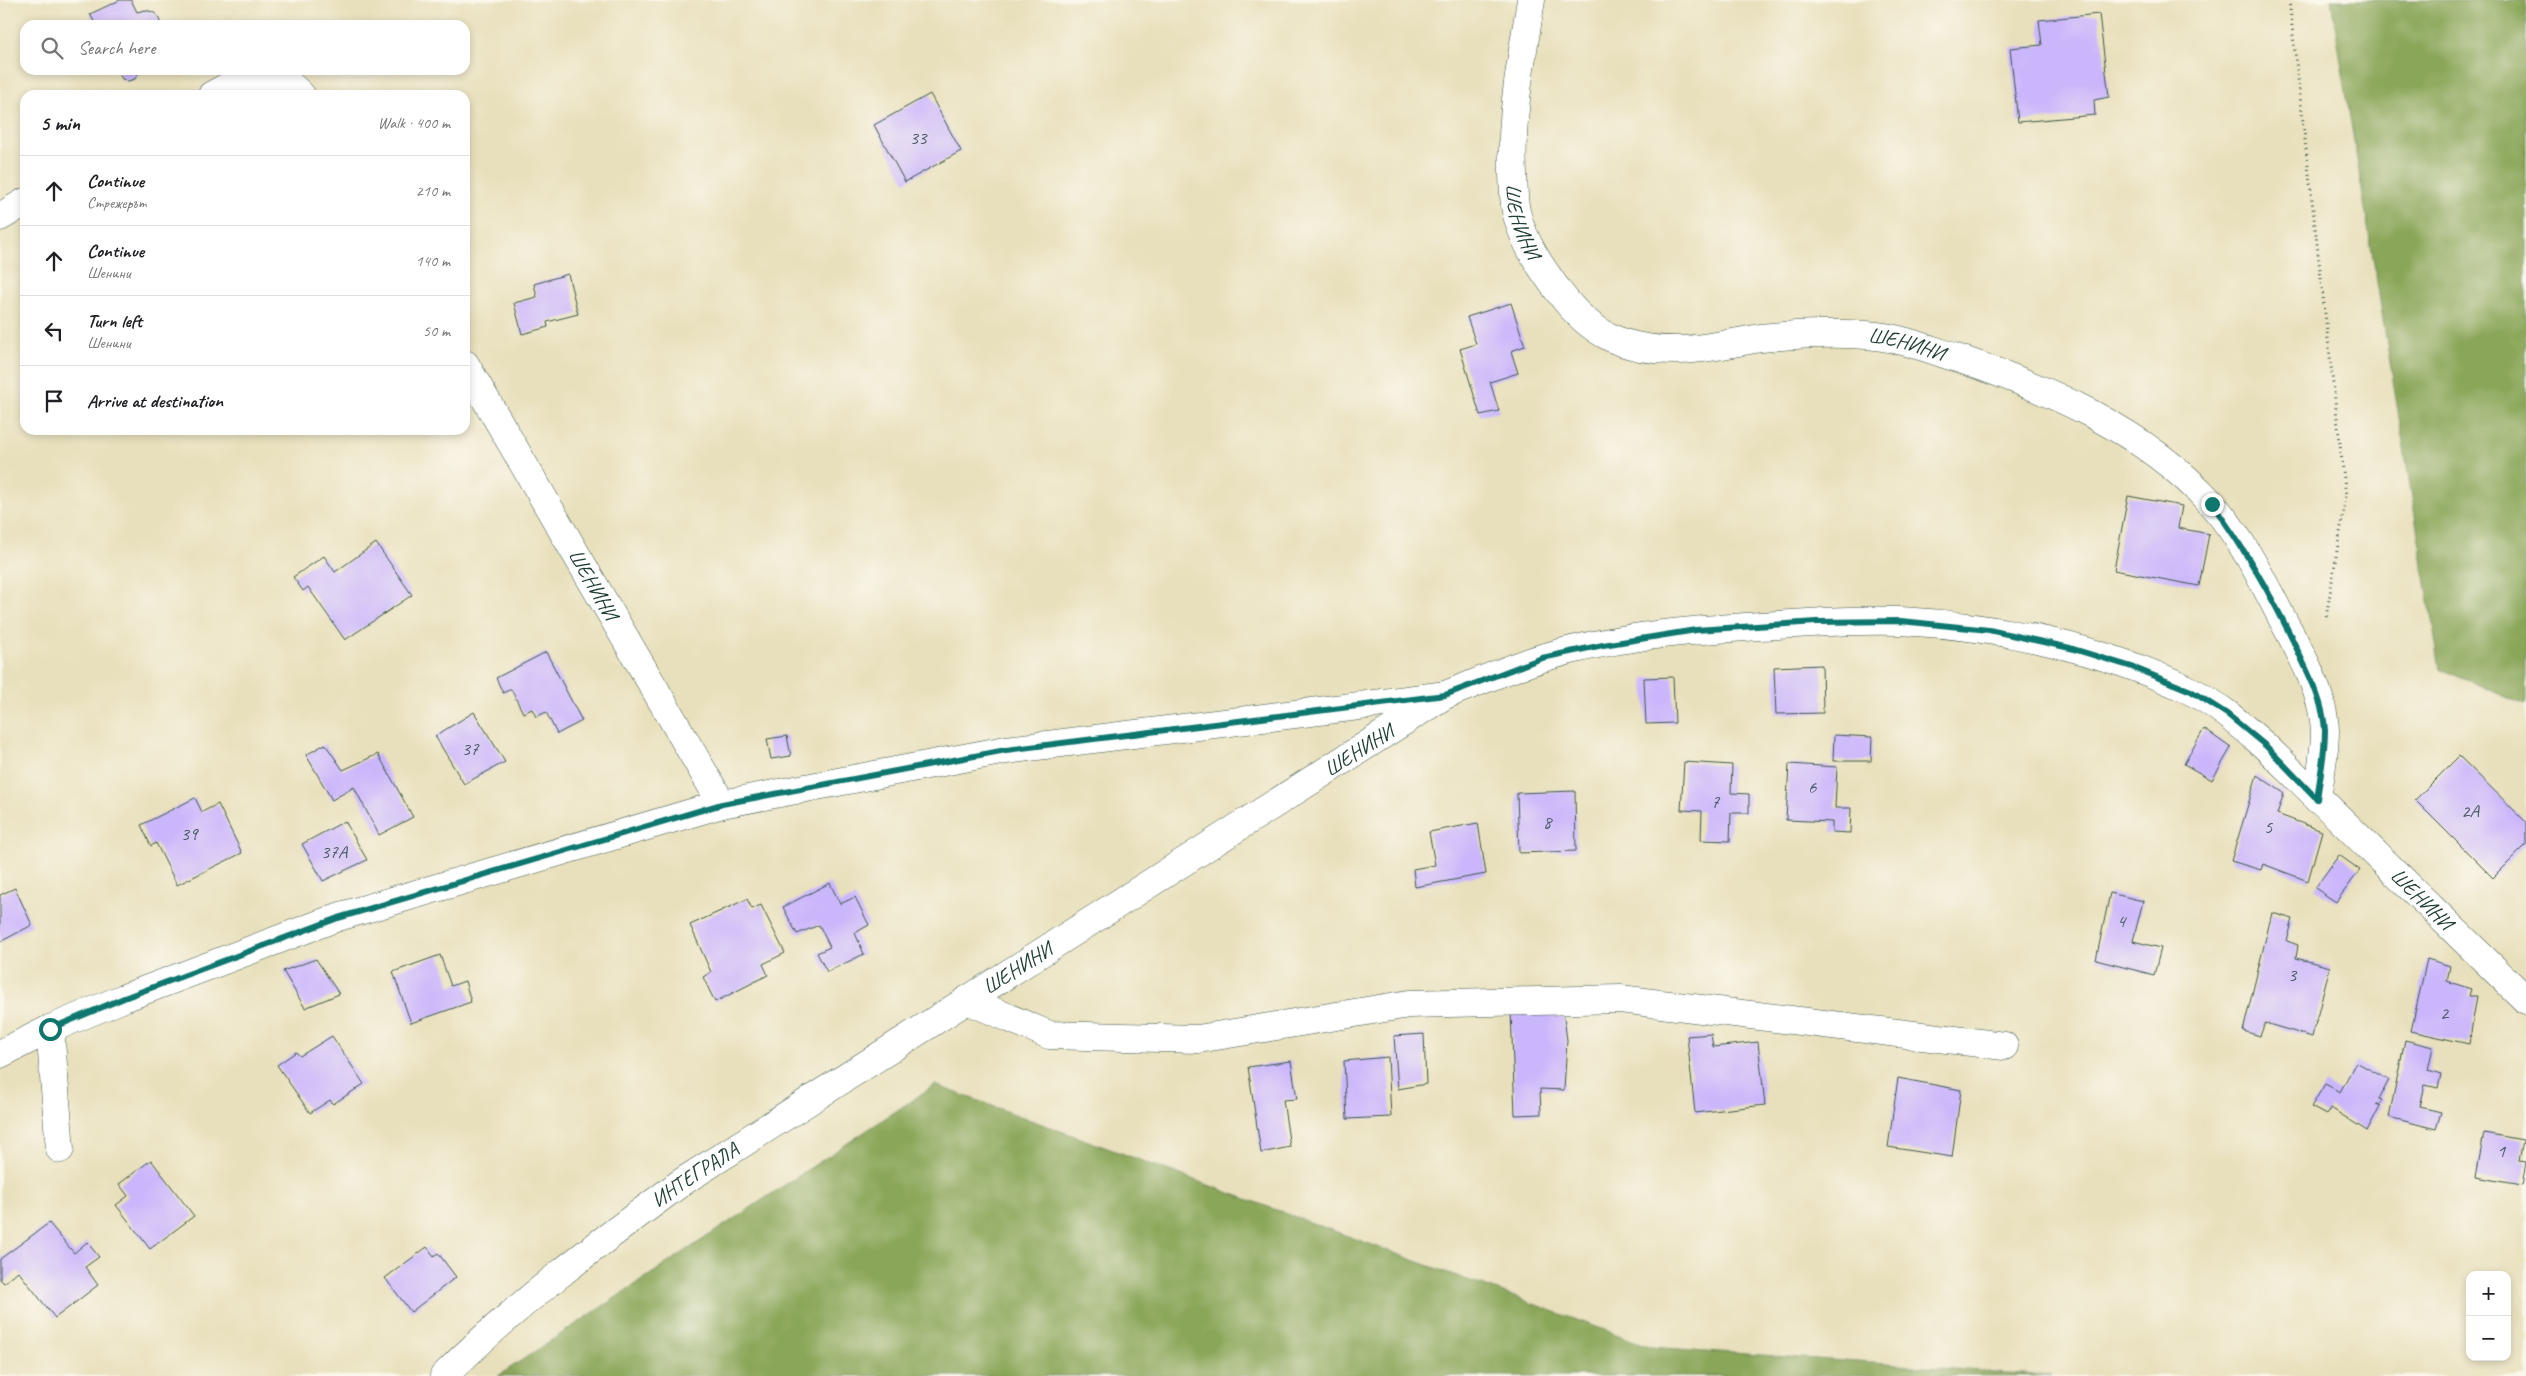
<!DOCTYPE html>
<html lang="en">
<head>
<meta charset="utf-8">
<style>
  :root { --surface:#fff; --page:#f6f6f6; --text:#202124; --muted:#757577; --line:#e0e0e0 }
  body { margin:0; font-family:Caveat,sans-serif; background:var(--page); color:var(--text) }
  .controls { position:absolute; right:15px; bottom:15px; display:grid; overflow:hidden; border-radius:10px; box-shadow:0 2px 8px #0003 }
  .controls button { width:45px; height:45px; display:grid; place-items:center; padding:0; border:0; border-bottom:1px solid var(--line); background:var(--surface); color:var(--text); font:25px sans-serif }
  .stop { position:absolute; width:15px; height:15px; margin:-11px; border:4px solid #0f766e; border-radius:50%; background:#fff }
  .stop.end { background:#0f766e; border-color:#fff; box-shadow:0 1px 5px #0008 }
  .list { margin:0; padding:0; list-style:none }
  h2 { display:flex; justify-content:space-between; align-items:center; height:65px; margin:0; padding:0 20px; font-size:21px }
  h2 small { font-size:16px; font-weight:400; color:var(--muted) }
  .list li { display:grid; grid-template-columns:32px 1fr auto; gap:15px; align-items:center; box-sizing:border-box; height:70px; padding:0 20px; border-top:1px solid var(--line) }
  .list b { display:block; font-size:19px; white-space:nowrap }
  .list p { margin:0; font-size:16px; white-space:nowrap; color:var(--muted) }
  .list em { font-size:16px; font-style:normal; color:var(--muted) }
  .icon { flex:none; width:28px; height:28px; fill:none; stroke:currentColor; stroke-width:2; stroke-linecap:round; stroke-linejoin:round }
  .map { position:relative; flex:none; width:2526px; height:1376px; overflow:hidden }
  .search { position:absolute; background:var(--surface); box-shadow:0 2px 8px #0003; left:20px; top:20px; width:450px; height:55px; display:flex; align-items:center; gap:12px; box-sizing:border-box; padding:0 18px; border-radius:15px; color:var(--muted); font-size:19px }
  .panel { position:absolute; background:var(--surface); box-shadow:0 2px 8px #0003; left:20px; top:90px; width:450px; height:345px; border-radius:15px }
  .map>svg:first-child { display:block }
  .forest { fill:#8aa659; stroke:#547246 }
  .building { fill:#cab6fb }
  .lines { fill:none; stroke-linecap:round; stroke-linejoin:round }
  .minor-casing { stroke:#3d5548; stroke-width:29 }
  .path { stroke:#3d5548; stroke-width:3; stroke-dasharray:1 4; stroke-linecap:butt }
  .minor { stroke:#fff; stroke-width:28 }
  .route { stroke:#0f766e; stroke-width:6 }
  .labels { text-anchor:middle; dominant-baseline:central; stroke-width:4; stroke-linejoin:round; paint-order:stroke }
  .number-label { font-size:19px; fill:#4a5b66 }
  .street-label { font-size:21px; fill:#1f3d34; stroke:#fbf7ec }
</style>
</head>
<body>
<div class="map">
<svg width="2526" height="1376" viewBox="0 0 2526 1376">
  <rect width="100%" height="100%" fill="#fbf7ec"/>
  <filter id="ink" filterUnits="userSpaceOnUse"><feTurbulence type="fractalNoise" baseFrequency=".02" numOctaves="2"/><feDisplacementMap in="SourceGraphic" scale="10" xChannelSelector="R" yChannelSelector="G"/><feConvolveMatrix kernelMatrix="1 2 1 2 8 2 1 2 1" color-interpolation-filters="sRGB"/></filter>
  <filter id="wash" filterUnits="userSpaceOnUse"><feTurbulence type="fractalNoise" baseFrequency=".0096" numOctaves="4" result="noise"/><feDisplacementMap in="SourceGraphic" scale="20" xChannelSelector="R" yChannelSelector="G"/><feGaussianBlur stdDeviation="1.12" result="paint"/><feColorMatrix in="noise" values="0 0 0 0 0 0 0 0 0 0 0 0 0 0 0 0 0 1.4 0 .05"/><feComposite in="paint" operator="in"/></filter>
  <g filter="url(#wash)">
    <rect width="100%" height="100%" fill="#e8e0bc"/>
    <g class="forest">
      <polygon points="2331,0 2526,0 2526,705 2440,669"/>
      <polygon points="935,1085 1651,1347 2050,1376 498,1376"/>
    </g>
    <g id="blocks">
      <g class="building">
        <polygon points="120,0 131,0 137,12 145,10 153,12 158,16 161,25 96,25 90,14"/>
        <polygon points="2099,14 2109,97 2094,100 2095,115 2018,122 2010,48 2042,45 2039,20"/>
        <polygon points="117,70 138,70 138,74 135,79 128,81 122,79"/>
        <polygon points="930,94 961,151 905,182 874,125"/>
        <polygon points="568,274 578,314 547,322 548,327 522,334 514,303 537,297 534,284"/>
        <polygon points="1511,303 1525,346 1511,351 1518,373 1490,382 1499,411 1480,415 1460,349 1476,344 1467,317"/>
        <polygon points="2128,496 2182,506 2178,528 2209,534 2199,586 2114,570"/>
        <polygon points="376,543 412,595 345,640 308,587 303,591 293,577 324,556 335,572"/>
        <polygon points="546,652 582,721 557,734 546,712 536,717 532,709 523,713 511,689 503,693 496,678"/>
        <polygon points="1822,665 1823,713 1776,714 1774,667"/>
        <polygon points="1673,677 1675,723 1646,724 1644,678"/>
        <polygon points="474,712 505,762 464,784 435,736"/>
        <polygon points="2204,729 2231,748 2212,780 2184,764"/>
        <polygon points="1834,735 1872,737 1871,761 1833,761"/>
        <polygon points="787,736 791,756 771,759 767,739"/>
        <polygon points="325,744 343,770 378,754 413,817 379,835 354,787 332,800 306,755"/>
        <polygon points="2459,756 2526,822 2526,845 2493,878 2415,800"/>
        <polygon points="1684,762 1732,765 1731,793 1749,794 1749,813 1731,813 1730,841 1701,840 1702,811 1681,810"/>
        <polygon points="1789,764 1837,767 1835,808 1851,808 1850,833 1832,832 1832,822 1786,820"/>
        <polygon points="2257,775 2284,793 2277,814 2322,831 2308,881 2263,864 2261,870 2231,861"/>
        <polygon points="1575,791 1576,851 1519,853 1517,793"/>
        <polygon points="195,798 202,812 218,804 242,853 177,885 156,843 151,846 141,825"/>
        <polygon points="345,821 367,860 323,881 302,844"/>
        <polygon points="1478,823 1486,874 1415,887 1413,869 1435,865 1429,832"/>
        <polygon points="2339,855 2360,870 2336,902 2315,888"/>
        <polygon points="830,883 840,904 855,897 869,925 855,933 864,954 827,972 817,953 830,947 819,925 797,934 783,907"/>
        <polygon points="15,888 32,925 0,942 0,895"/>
        <polygon points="2110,893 2143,901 2133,941 2161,948 2154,975 2096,960"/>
        <polygon points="747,899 752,909 761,905 785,953 763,964 768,975 715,1002 703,977 711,972 690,925"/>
        <polygon points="2272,913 2293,919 2287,941 2298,945 2296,958 2330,967 2312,1037 2265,1023 2260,1036 2243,1031"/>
        <polygon points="440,955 451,986 465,981 471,1002 411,1023 393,972"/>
        <polygon points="316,959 339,994 305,1008 283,971"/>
        <polygon points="2427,959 2450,966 2447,981 2471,989 2469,996 2477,996 2469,1044 2411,1031"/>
        <polygon points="1563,1010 1567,1040 1564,1090 1540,1089 1541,1114 1515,1115 1511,1011"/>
        <polygon points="1424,1034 1426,1084 1398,1089 1394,1036"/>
        <polygon points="1711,1034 1713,1047 1758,1042 1765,1105 1695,1113 1687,1036"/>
        <polygon points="332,1036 364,1084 333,1104 330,1100 310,1113 277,1065 296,1052 300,1056"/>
        <polygon points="2405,1040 2433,1047 2428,1070 2441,1074 2438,1088 2425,1085 2420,1107 2441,1112 2436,1129 2389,1117"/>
        <polygon points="1388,1057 1391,1117 1347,1119 1344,1061"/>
        <polygon points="1291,1061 1297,1099 1283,1100 1290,1147 1261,1153 1248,1067"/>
        <polygon points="2356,1062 2389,1080 2379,1099 2382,1100 2380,1103 2376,1104 2380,1106 2367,1131 2331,1108 2326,1115 2311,1107 2325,1084 2340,1092"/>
        <polygon points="1898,1078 1961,1090 1952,1157 1888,1147"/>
        <polygon points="2484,1133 2523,1140 2519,1161 2526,1162 2522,1185 2476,1177"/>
        <polygon points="151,1160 194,1216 150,1249 116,1205 128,1196 119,1184"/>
        <polygon points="49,1223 74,1253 87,1242 99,1257 85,1267 98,1285 55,1318 18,1271 4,1283 0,1279 0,1259"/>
        <polygon points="427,1247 434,1256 438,1253 456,1277 411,1312 385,1278"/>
      </g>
    </g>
  </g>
  <g filter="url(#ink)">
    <use href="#blocks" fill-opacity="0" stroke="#3d5548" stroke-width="1"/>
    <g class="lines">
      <g class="minor-casing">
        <g id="minor">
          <path id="s1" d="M1531,0c-9,58 -21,115 -18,175 1,12 0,28 4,40 7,28 25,54 42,77 33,44 66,59 122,58 26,-1 54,-8 80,-12 38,-4 78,-6 115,-2 27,3 53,13 78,21 93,31 190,73 257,146 30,33 54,82 74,121 17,31 39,71 40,107 0,22 -5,46 -8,68"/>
          <polyline points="212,95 225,88 285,80 301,95"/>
          <polyline points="0,217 25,202"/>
          <path id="s2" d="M465,364l257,440"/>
          <polyline points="967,1000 1049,1035 1198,1039 1409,1004 1620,999 2004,1046"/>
          <polyline points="50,1029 60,1149"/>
          <polyline points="0,1054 50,1029 124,998 338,917 722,804 1006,750 1439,696"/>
          <path id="s3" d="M444,1376c72,-72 156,-134 238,-194l763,-487c32,-12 64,-27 97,-37 65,-20 137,-27 204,-31 52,-3 104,-8 155,-6 98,5 200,27 288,69 29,14 53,36 76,56l261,254"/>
        </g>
      </g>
      <polyline class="path" points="2289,0 2346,496 2326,618"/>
      <use href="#minor" class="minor"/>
    </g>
  </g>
  <g class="lines" filter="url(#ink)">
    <path class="route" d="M50,1029l74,-31 214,-80 384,-114 284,-54 439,-55 97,-37 61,-13 93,-15 120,-8 85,-1 88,9 81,18 62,19 59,24 36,23 39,32 51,53c3,-22 8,-46 8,-68 -1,-24 -12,-48 -22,-69 -25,-55 -55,-109 -91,-158"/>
  </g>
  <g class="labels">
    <g class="number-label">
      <text x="918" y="138">33</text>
      <text x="470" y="749">37</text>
      <text x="1812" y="787">6</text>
      <text x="1715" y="802">7</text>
      <text x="2470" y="811">2А</text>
      <text x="1547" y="822">8</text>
      <text x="2268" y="827">5</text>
      <text x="189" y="834">39</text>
      <text x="334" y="852">37А</text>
      <text x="2121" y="921">4</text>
      <text x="2292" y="975">3</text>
      <text x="2444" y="1013">2</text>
      <text x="2501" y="1151">1</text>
    </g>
    <g class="street-label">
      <text stroke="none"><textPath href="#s1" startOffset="224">ШЕНИНИ</textPath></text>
      <text stroke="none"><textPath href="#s1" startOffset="674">ШЕНИНИ</textPath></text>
      <text stroke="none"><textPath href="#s2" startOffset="255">ШЕНИНИ</textPath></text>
      <text stroke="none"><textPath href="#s3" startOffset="1110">ШЕНИНИ</textPath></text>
      <text stroke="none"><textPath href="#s3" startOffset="2290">ШЕНИНИ</textPath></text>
      <text stroke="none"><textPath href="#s3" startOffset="705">ШЕНИНИ</textPath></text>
      <text stroke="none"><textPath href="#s3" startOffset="322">ИНТЕГРАЛА</textPath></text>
    </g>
  </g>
</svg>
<div class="controls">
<button>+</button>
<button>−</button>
</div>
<div class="stop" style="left:50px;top:1029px"></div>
<div class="stop end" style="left:2212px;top:504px"></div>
<div class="search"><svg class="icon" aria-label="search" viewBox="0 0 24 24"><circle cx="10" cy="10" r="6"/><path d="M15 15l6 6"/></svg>Search here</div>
<section class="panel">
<h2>5 min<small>Walk · 400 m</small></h2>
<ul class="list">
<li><svg class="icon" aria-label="ahead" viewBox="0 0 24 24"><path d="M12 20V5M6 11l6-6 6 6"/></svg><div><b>Continue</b><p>Стрежерът</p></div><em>210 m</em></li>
<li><svg class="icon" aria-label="ahead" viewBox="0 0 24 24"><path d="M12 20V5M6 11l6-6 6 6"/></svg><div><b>Continue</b><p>Шенини</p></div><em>140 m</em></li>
<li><svg class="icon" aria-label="left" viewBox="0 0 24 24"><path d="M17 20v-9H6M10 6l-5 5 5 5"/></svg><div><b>Turn left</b><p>Шенини</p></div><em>50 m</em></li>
<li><svg class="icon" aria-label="arrive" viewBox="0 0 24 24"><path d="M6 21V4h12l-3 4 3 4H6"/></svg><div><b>Arrive at destination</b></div></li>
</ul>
</section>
</div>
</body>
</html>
